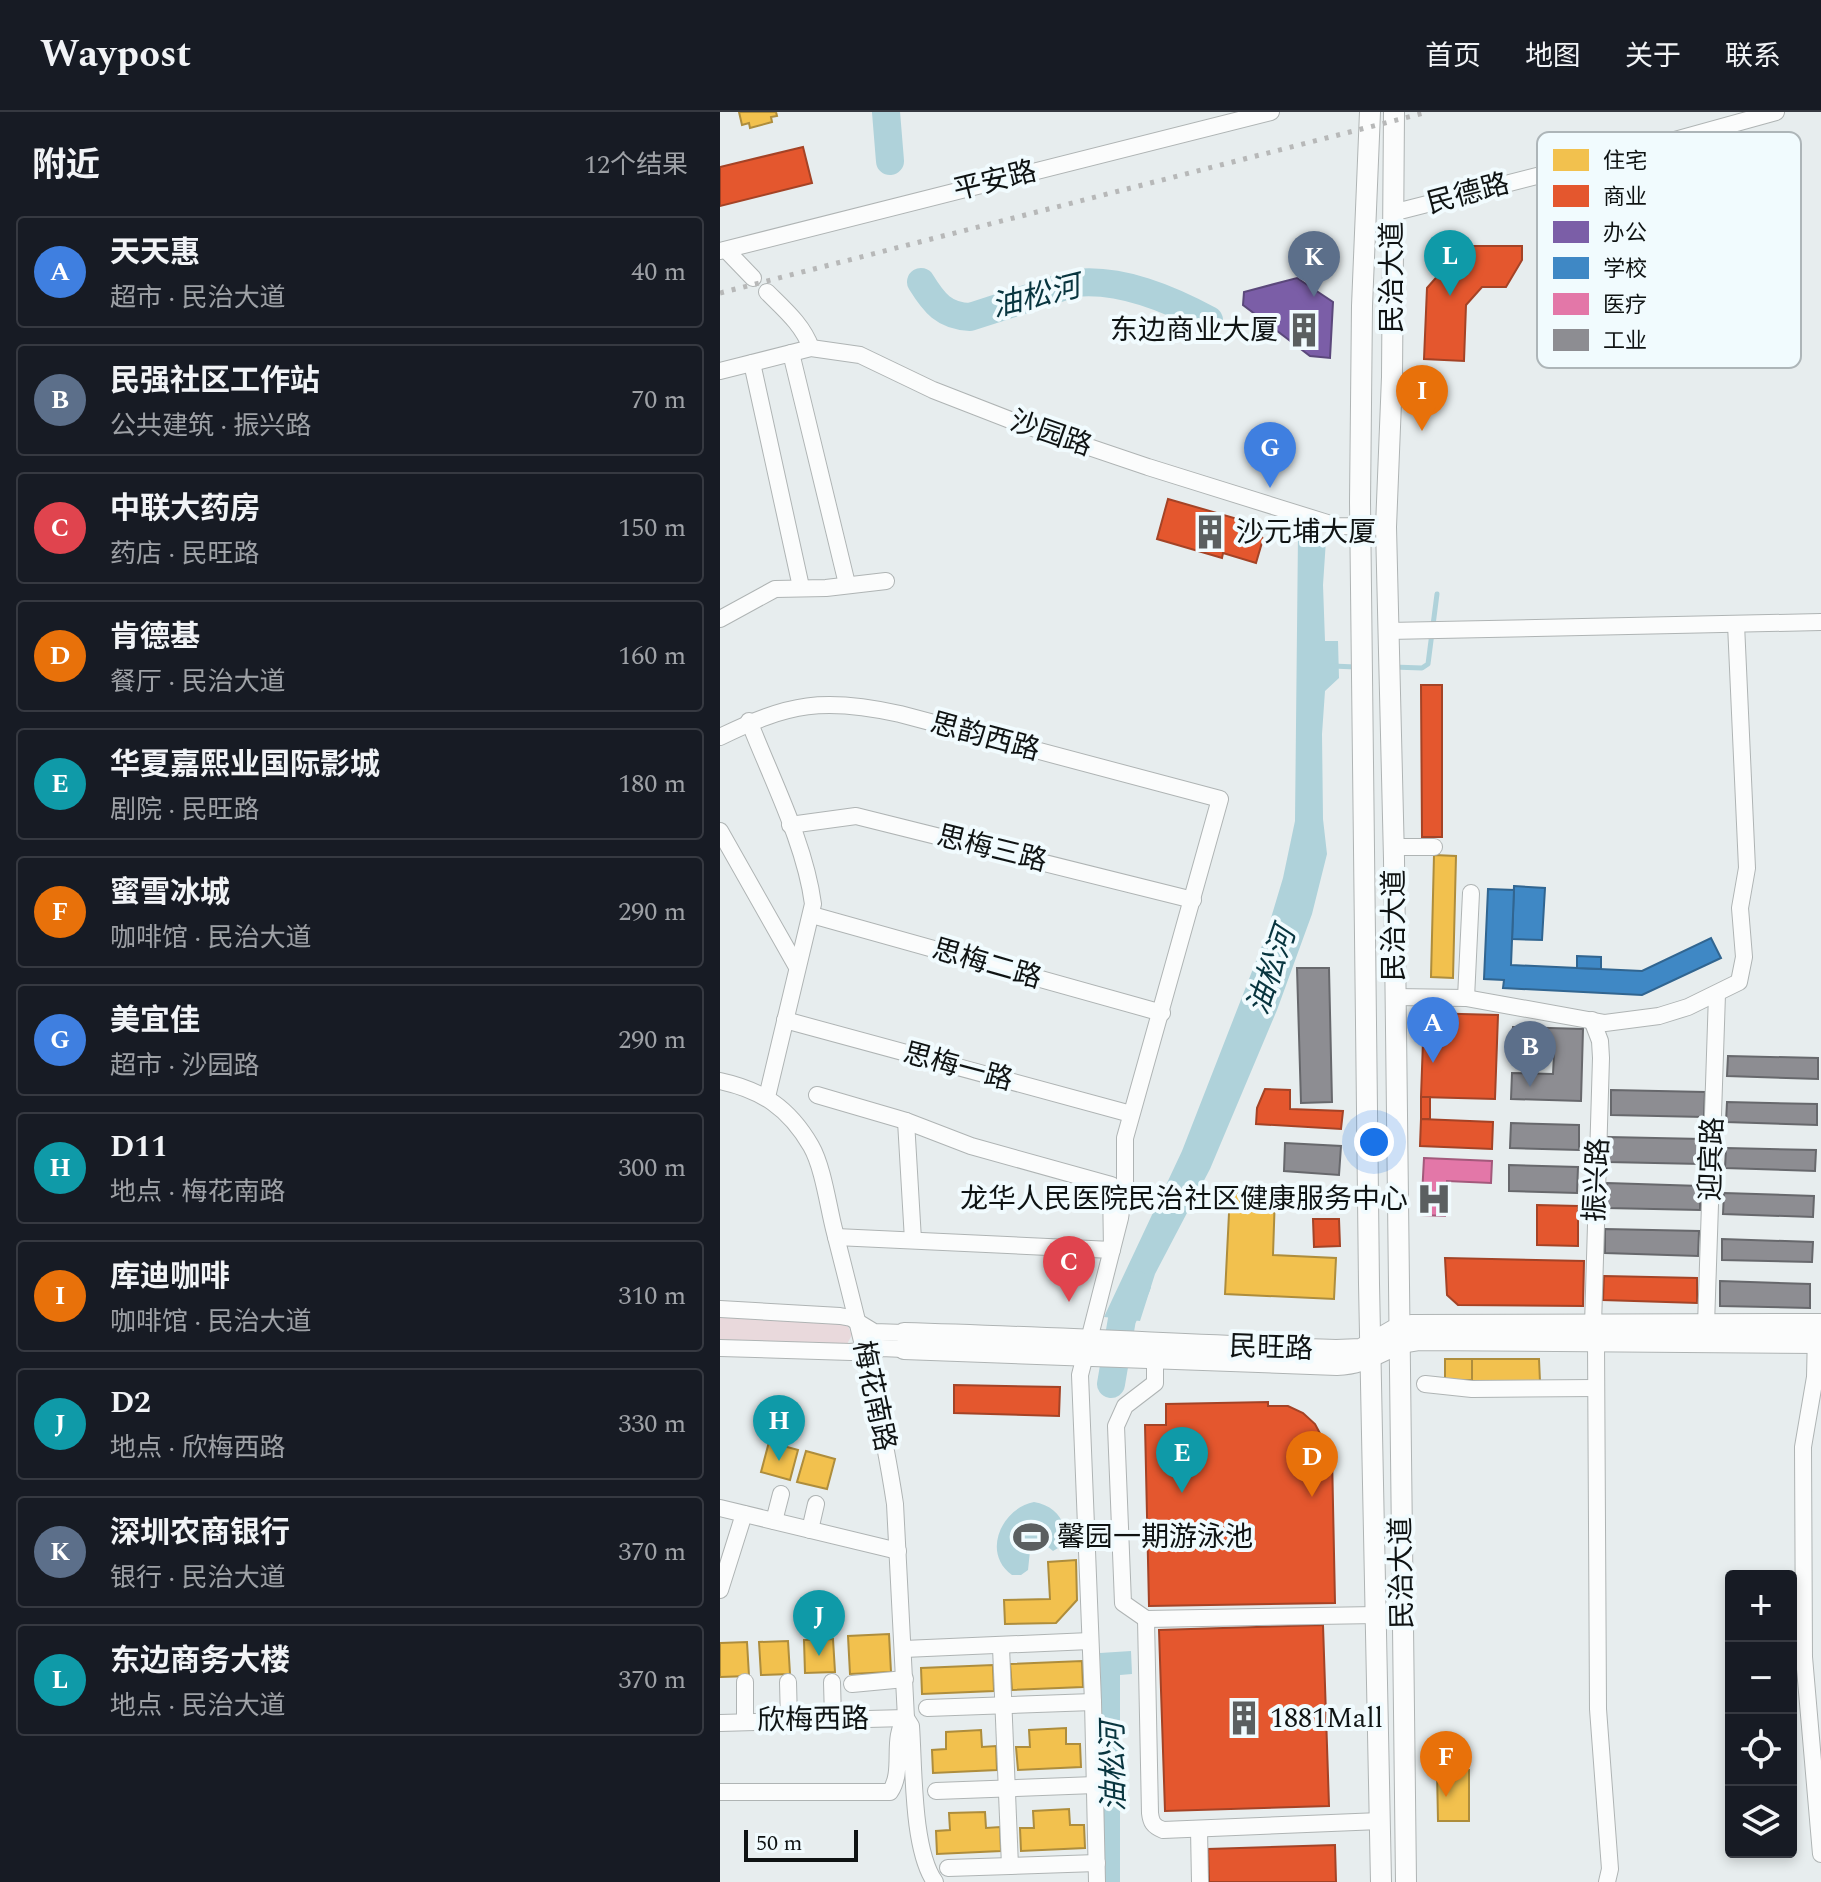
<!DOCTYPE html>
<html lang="zh">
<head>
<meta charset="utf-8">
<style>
  :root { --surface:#171b24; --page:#242831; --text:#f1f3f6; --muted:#9ea1a6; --line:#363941; --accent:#aeb0b2 }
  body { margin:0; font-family:Spectral,"Noto Sans SC",serif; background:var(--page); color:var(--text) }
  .controls { position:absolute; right:24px; bottom:24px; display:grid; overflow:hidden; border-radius:8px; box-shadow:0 4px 12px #0003 }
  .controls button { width:72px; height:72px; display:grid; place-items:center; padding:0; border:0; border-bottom:2px solid var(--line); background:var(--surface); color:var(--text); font:40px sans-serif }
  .scale { position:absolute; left:24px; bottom:20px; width:114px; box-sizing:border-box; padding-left:8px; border:4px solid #0f1313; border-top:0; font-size:22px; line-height:28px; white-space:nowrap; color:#0f1313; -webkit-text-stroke:6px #f1fbfe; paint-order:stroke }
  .you { position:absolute; left:654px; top:1030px; width:28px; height:28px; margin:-20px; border:6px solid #fff; border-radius:50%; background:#1a73e8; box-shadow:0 0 0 12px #1a73e833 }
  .badge { display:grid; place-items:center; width:52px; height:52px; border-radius:50%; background:var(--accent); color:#fff; font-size:26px; font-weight:700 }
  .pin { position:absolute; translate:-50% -66px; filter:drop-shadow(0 2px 4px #0008) }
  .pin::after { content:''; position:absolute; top:42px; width:28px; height:24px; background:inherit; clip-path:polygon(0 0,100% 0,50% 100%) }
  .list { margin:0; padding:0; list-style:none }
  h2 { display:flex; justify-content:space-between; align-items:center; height:104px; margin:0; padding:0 32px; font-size:34px }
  h2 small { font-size:26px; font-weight:400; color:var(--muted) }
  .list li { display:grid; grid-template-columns:52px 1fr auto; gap:24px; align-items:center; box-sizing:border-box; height:112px; margin:0 16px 16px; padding:0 16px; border:2px solid var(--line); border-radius:8px }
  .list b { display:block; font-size:30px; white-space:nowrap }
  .list p { margin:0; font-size:26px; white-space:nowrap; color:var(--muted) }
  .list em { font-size:26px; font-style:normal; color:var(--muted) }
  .icon { flex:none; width:44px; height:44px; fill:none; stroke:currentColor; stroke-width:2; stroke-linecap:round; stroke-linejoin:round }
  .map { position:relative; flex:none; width:1101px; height:1770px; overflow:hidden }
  header { display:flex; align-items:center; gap:48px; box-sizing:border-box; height:112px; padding:0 40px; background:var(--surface); border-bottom:2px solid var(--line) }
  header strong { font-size:38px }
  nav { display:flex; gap:44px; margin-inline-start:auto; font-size:28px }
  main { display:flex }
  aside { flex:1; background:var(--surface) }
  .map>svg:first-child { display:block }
  .green { fill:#e9d9dc }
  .water { fill:#afd2da }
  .homes { fill:#f2c14e; stroke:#ae8d3c; stroke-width:2 }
  .shops { fill:#e4572e; stroke:#a44326; stroke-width:2 }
  .offices { fill:#7b5ea7; stroke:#5b487b; stroke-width:2 }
  .schools { fill:#3f88c5; stroke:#316590; stroke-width:2 }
  .health { fill:#e377a8; stroke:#a3597b; stroke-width:2 }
  .industry { fill:#8d8d92; stroke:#67686c; stroke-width:2 }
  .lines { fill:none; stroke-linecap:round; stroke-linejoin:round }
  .stream { stroke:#afd2da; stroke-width:5 }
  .river { stroke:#afd2da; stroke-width:28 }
  .minor-casing { stroke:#afb4b4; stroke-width:18 }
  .major-casing { stroke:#afb4b4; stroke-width:22 }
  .minor { stroke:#fbfcfc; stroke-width:16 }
  .major { stroke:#fbfcfc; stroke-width:20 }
  .rail { stroke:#b7b8b8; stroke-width:5; stroke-dasharray:4 8; stroke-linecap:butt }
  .labels { text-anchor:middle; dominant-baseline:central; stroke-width:8; stroke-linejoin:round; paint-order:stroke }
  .street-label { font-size:28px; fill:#0f1313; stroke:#f1fbfe }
  .poi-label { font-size:28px; fill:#0f1313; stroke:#f1fbfe; text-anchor:start }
  .water-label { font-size:30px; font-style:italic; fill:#08353f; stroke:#f1fbfe }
  .key { fill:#f1fbfe; stroke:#adb5b8; stroke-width:2 }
  .key-label { font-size:22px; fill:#0f1313 }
</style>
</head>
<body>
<header>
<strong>Waypost</strong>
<nav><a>首页</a><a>地图</a><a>关于</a><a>联系</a></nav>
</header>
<main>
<aside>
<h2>附近<small>12个结果</small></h2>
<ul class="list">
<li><span class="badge" style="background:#3f7fe0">A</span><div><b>天天惠</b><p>超市 · 民治大道</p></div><em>40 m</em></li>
<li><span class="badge" style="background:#5c6f8a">B</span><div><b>民强社区工作站</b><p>公共建筑 · 振兴路</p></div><em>70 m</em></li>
<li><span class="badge" style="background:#e0444e">C</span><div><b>中联大药房</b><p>药店 · 民旺路</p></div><em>150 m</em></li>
<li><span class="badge" style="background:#e8710a">D</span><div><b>肯德基</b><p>餐厅 · 民治大道</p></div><em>160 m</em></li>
<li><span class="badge" style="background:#0f9aa8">E</span><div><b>华夏嘉熙业国际影城</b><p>剧院 · 民旺路</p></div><em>180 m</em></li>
<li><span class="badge" style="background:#e8710a">F</span><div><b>蜜雪冰城</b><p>咖啡馆 · 民治大道</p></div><em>290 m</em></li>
<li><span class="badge" style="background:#3f7fe0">G</span><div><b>美宜佳</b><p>超市 · 沙园路</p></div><em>290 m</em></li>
<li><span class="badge" style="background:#0f9aa8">H</span><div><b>D11</b><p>地点 · 梅花南路</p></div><em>300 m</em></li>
<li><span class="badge" style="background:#e8710a">I</span><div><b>库迪咖啡</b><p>咖啡馆 · 民治大道</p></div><em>310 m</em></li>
<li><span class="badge" style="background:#0f9aa8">J</span><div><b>D2</b><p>地点 · 欣梅西路</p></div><em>330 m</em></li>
<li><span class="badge" style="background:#5c6f8a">K</span><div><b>深圳农商银行</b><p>银行 · 民治大道</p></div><em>370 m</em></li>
<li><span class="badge" style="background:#0f9aa8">L</span><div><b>东边商务大楼</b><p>地点 · 民治大道</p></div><em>370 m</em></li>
</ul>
</aside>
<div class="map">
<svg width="1101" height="1770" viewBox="0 0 1101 1770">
  <rect width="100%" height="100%" fill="#e7edee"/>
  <polygon class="green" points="0,1200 127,1212 132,1223 127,1232 0,1229"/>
  <g class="water">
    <polygon points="578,422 606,428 603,473 605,529 618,529 619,566 605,579 602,622 603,707 607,742 592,802 557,898 490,1057 435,1162 420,1209 384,1205 462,1039 545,826 563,766 575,709"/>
    <path d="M314,1390c23,4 35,21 29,43l-10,6 -10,-8 -8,2 -5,6 -2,19 -7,5h-9c-31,-22 -10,-67 22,-73z"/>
    <polygon points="411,1539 412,1562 400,1563 400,1770 385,1770 380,1541"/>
  </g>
  <g class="homes">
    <polygon points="19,0 56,0 57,4 51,5 52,10 30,16 29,11 22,13"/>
    <polygon points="714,743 736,744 733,866 711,865"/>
    <polygon points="510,1081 555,1083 553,1143 616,1146 614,1187 505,1182"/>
    <rect x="725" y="1247" width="27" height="21"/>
    <polygon points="752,1247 819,1247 820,1270 752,1270"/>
    <polygon points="49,1330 78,1338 70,1368 41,1360"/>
    <polygon points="86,1339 115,1347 107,1377 77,1370"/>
    <polygon points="356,1448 357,1488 336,1511 285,1512 284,1488 330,1487 328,1450"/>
    <polygon points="169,1522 171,1560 130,1562 128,1524"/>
    <polygon points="113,1527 115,1560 85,1561 84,1528"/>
    <polygon points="68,1529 70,1562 41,1563 39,1530"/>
    <polygon points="27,1530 29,1564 0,1565 0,1531"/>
    <polygon points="362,1549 363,1575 292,1578 290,1552"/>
    <polygon points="273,1553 274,1579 202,1582 201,1556"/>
    <polygon points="346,1616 346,1632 360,1632 361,1655 298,1658 296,1635 310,1635 309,1618"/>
    <polygon points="261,1618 262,1635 276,1634 277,1658 213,1661 212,1638 226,1637 226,1620"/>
    <polygon points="717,1658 749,1658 749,1709 718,1709"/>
    <polygon points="349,1697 350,1713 364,1713 365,1736 301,1739 300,1716 314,1716 313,1699"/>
    <polygon points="265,1700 266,1716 280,1715 281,1739 217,1742 216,1719 230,1718 229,1701"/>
  </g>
  <g class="shops">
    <polygon points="83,35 92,71 0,94 0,55"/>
    <polygon points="744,134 802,134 802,148 786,175 762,175 746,193 744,249 704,247 707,176"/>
    <polygon points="448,387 535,412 543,427 536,451 503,441 502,446 437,427"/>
    <polygon points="701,573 722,573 722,725 702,725"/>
    <polygon points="704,901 778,903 775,987 701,985"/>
    <polygon points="545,977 570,978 570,997 623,999 621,1017 536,1012 537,996"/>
    <rect x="701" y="985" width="9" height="22"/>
    <polygon points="701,1007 773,1010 772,1037 700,1034"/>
    <polygon points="817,1093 858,1094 858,1134 817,1133"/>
    <polygon points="593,1107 619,1107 620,1134 594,1135"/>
    <polygon points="725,1146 864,1149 863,1194 738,1193 727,1183"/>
    <polygon points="884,1164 977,1166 977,1191 883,1188"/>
    <polygon points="234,1273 340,1275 339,1304 234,1301"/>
    <polygon points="548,1290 548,1294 568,1294 583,1301 595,1312 603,1327 603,1343 612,1343 615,1491 429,1494 425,1313 446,1313 446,1292"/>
    <polygon points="603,1513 609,1694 445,1699 439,1518"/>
    <polygon points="615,1733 616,1770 489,1770 488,1737"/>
  </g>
  <polygon class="offices" points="577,166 613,190 610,246 590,244 523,193 524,180"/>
  <g class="schools">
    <polygon points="794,774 825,776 822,828 792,827"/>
    <polygon points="768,777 794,778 791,853 922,859 991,826 1001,846 922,883 783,876 784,868 764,867"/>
    <polygon points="857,844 881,845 881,857 857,856"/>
  </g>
  <polygon class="health" points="704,1046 772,1049 771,1071 727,1069 725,1104 701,1103"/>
  <g class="industry">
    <polygon points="577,856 609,856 612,990 581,991"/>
    <polygon points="793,915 863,917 861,989 791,987 792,961 833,962 834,942 792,941"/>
    <polygon points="1008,944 1098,946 1098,967 1007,964"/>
    <polygon points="891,978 985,980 984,1005 891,1003"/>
    <polygon points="1007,990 1097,992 1097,1013 1006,1010"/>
    <polygon points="791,1011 859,1013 859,1038 790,1036"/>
    <polygon points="888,1025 982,1027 981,1052 888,1050"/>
    <polygon points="565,1031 621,1034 619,1063 564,1059"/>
    <polygon points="1006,1036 1096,1038 1095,1059 1005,1056"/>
    <polygon points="789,1053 858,1055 857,1081 789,1079"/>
    <polygon points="887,1071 980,1074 980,1098 887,1096"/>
    <polygon points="1004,1081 1094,1084 1093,1105 1003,1102"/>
    <polygon points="885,1117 979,1119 978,1144 885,1141"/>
    <polygon points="1002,1127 1093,1130 1092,1150 1002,1148"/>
    <polygon points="1000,1169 1090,1172 1090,1196 1000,1194"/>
  </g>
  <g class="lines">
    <g class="stream">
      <polyline points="613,554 635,555"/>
      <polyline points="673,555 702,556 708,552 717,482"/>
    </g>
    <g class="river">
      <polyline points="166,0 170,49"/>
      <path d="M201,170c13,21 23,34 49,35l105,-34c46,-5 95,16 134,37"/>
      <polyline points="391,1272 402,1207 417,1173"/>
    </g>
    <g class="minor-casing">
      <g id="minor">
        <polyline points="672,101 915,39 1056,0"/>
        <polyline points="6,138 33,166"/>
        <polyline points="0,139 551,0"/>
        <path d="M47,180c17,17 36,33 44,56"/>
        <polyline points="71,241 127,472"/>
        <polyline points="32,251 81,475"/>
        <polyline points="0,259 91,236 140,243 213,278 298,311 428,355 617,414 666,415"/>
        <polyline points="0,507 55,477 106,476 166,469"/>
        <polyline points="668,519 1101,510"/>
        <path d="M29,609c22,57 56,122 64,183l-46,193"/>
        <path d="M0,625c69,-34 104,-40 180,-23l320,85 -95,339v47l-5,33 -40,157 13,327 4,180"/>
        <polyline points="70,713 136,704 473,788"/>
        <polyline points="0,719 77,855"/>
        <polyline points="674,735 714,735"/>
        <polyline points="92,803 442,901"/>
        <polyline points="674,885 746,886 885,911 939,904 968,895 1019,870 1024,845 1020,796 1027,756 1016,512"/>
        <polyline points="746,886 751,781"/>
        <polyline points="65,908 411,1002"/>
        <polyline points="872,908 880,929 881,946 873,1213 876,1229 878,1597 890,1757 887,1770"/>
        <path d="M0,969c42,9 69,27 91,65 12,21 17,59 23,83 23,91 47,182 61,275l11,214 -186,5"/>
        <polyline points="97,983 186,1009 251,1034 391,1073 392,1138 116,1125"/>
        <polyline points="186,1009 193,1128"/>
        <polyline points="0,1197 120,1204 131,1206 154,1220 184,1221"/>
        <polyline points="986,1213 997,882"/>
        <polyline points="1096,1222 1095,1265 1083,1335 1084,1545 1101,1742"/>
        <polyline points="0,1236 131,1240 161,1236 184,1237"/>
        <polyline points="435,1236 435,1271 405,1294 396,1314 403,1491 426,1507 657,1503"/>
        <polyline points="705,1272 752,1277 876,1276"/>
        <polyline points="0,1396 178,1439"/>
        <polyline points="54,1409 61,1382"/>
        <polyline points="90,1418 96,1392"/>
        <polyline points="0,1478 24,1402"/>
        <path d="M426,1507l4,194c1,9 3,13 13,17l217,-9"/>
        <polyline points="281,1535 290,1754"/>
        <polyline points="184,1537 370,1529"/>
        <polyline points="25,1570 25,1609"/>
        <polyline points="68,1570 69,1609"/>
        <polyline points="112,1570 113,1607"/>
        <polyline points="132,1572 185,1567"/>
        <polyline points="207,1596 373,1590"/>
        <polyline points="216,1679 375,1673"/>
        <path d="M0,1680h170c15,-22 0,-53 16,-74l5,8c3,41 1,124 24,156"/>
        <polyline points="479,1717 480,1770"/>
        <polyline points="228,1756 377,1751"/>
      </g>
    </g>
    <g class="major-casing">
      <g id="major">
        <polyline points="650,0 642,194 640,390 649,1172 661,1770"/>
        <polyline points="674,0 672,265 666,415 674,747 686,1770"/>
        <path d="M184,1221c144,4 288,12 432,17l25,-1 33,-19 17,-5 410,-1"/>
        <path d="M184,1237l433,16c35,-1 49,-22 82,-25l402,3"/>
      </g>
    </g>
    <use href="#minor" class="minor"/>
    <use href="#major" class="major"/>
    <polyline class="rail" points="0,181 708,0"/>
  </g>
  <defs>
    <g id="building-bare" transform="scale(2.76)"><path d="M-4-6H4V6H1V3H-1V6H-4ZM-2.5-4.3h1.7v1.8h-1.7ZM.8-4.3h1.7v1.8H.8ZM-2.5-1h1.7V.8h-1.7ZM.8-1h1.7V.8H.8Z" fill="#5b5f60" stroke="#f1fbfe" stroke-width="2.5" paint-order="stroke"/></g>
    <g id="hospital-bare" transform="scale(2.76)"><path d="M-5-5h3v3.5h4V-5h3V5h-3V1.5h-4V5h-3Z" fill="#5b5f60" stroke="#f1fbfe" stroke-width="2.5" paint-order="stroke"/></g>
    <g id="stadium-bare" transform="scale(2.76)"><path d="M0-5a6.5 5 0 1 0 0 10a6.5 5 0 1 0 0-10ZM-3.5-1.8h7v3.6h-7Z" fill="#5b5f60" stroke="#f1fbfe" stroke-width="2.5" paint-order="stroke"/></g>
  </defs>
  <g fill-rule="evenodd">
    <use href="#building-bare" x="584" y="218"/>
    <use href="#building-bare" x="490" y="420"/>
    <use href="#hospital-bare" x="714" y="1087"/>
    <use href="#stadium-bare" x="311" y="1425"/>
    <use href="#building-bare" x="524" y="1606"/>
  </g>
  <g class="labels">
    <g class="street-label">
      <text transform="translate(275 69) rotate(-14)">平安路</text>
      <text transform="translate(748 82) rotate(-15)">民德路</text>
      <text transform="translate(672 165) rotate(-90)">民治大道</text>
      <text transform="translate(331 322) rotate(19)">沙园路</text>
      <text transform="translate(265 625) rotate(15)">思韵西路</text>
      <text transform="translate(272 737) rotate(14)">思梅三路</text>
      <text transform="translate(674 813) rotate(-90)">民治大道</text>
      <text transform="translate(267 852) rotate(16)">思梅二路</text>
      <text transform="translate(238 955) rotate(15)">思梅一路</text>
      <text transform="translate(992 1047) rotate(-88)">迎宾路</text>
      <text transform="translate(877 1068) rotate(-87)">振兴路</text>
      <text transform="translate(551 1236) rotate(2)">民旺路</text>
      <text transform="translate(154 1284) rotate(78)">梅花南路</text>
      <text transform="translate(682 1461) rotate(-91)">民治大道</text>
      <text transform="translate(93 1608) rotate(-1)">欣梅西路</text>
    </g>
    <g class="poi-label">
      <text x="558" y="218" text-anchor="end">东边商业大厦</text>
      <text x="516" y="420">沙元埔大厦</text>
      <text x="688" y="1087" text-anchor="end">龙华人民医院民治社区健康服务中心</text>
      <text x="337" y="1425">馨园一期游泳池</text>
      <text x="550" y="1606">1881Mall</text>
    </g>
    <g class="water-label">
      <text transform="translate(316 185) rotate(-14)">油松河</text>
      <text transform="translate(552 859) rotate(-71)">油松河</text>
      <text transform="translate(394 1655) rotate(-91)">油松河</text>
    </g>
  </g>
  <rect x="817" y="20" width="264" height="236" rx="12" class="key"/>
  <rect x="833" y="37" width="36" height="22" fill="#f2c14e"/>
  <rect x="833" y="73" width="36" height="22" fill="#e4572e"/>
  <rect x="833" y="109" width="36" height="22" fill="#7b5ea7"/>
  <rect x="833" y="145" width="36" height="22" fill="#3f88c5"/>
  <rect x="833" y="181" width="36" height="22" fill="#e377a8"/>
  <rect x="833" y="217" width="36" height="22" fill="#8d8d92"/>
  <g class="key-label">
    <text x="883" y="56">住宅</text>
    <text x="883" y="92">商业</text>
    <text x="883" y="128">办公</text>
    <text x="883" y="164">学校</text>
    <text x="883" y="200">医疗</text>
    <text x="883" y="236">工业</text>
  </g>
</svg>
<div class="controls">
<button>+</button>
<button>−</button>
<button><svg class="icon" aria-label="locate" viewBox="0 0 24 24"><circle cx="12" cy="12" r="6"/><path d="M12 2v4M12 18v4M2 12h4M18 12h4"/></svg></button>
<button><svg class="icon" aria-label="layers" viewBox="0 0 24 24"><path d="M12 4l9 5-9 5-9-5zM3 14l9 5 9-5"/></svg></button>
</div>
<div class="scale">50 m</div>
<div class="you"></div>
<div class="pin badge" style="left:713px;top:951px;background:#3f7fe0">A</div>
<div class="pin badge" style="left:810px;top:975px;background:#5c6f8a">B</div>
<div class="pin badge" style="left:349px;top:1190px;background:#e0444e">C</div>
<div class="pin badge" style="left:592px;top:1385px;background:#e8710a">D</div>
<div class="pin badge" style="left:462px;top:1381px;background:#0f9aa8">E</div>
<div class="pin badge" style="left:726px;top:1685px;background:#e8710a">F</div>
<div class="pin badge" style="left:550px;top:376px;background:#3f7fe0">G</div>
<div class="pin badge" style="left:59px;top:1349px;background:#0f9aa8">H</div>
<div class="pin badge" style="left:702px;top:319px;background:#e8710a">I</div>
<div class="pin badge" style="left:99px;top:1544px;background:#0f9aa8">J</div>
<div class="pin badge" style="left:594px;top:185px;background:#5c6f8a">K</div>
<div class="pin badge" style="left:730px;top:184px;background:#0f9aa8">L</div>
</div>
</main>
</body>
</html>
